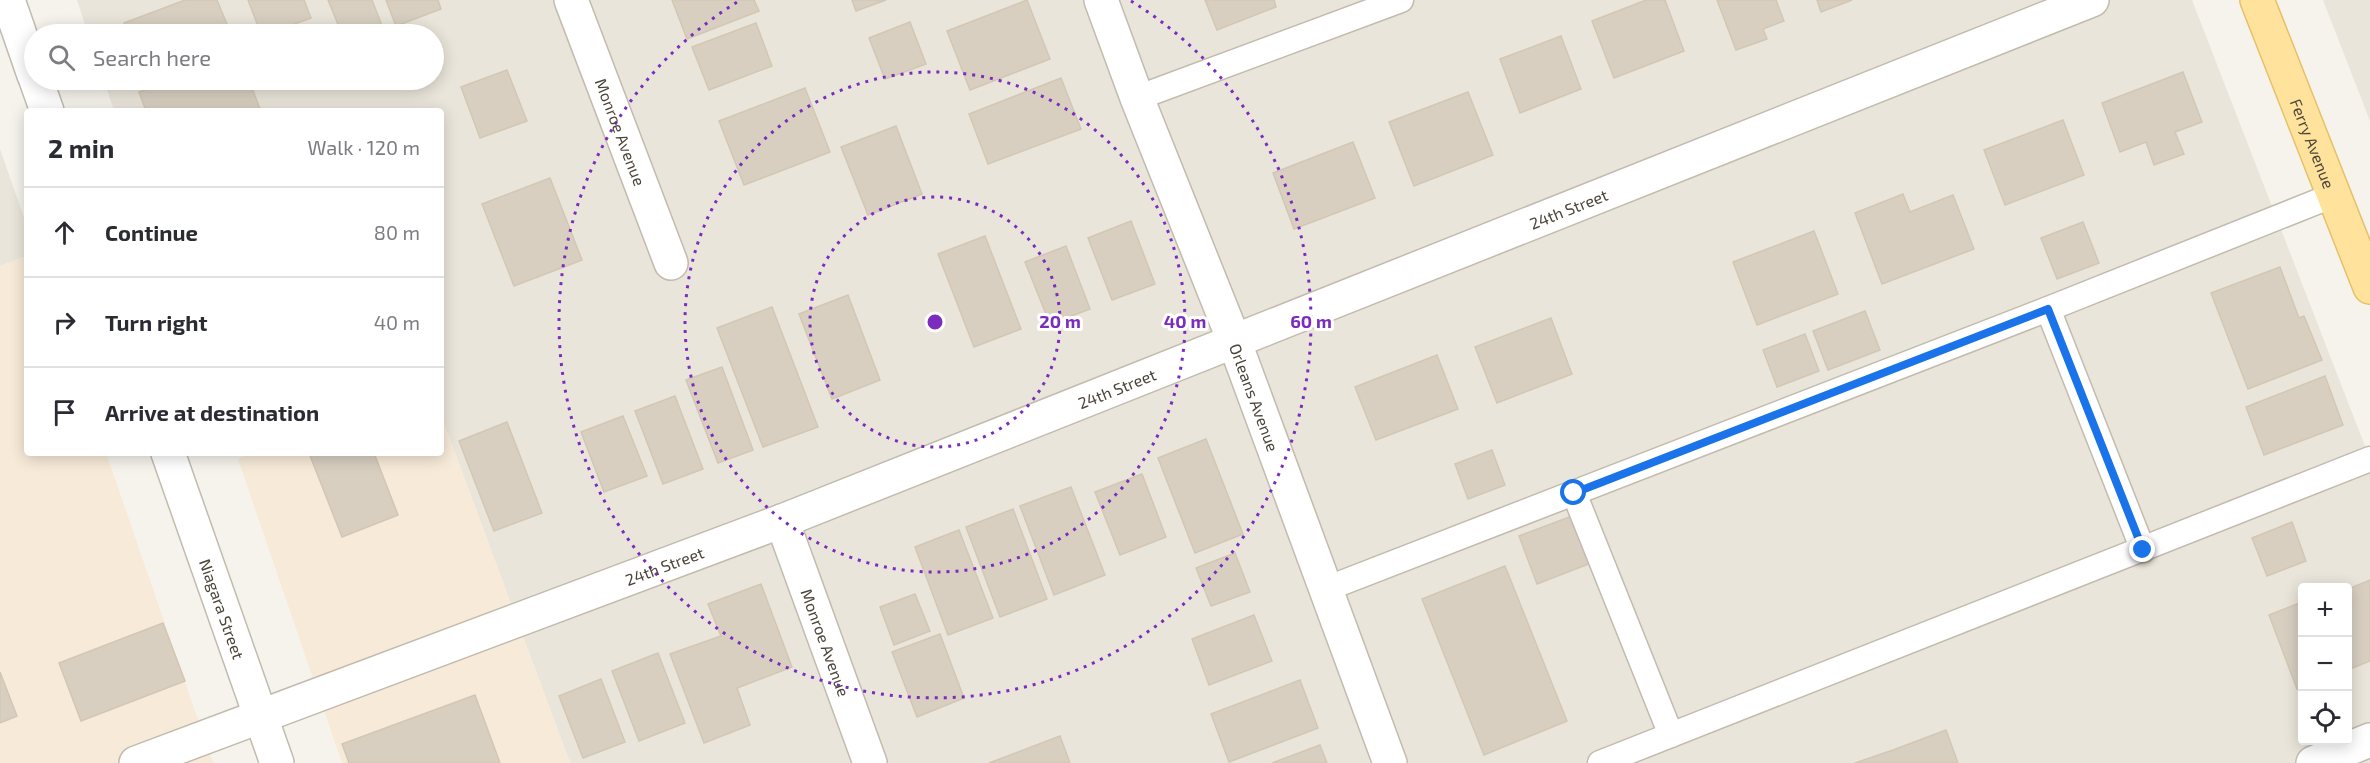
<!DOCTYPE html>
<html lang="en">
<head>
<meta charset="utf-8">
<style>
  :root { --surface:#fff; --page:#f7f7f7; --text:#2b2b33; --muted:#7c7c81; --line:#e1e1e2 }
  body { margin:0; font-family:"Exo 2",sans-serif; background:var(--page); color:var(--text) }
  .controls { position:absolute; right:18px; bottom:18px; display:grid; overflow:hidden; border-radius:6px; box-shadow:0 3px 15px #0003 }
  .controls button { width:54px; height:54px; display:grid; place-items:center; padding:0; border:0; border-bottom:2px solid var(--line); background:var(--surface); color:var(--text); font:30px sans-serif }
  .stop { position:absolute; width:18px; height:18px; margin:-14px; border:4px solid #1a73e8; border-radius:50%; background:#fff }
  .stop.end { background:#1a73e8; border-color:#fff; box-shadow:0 2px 6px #0008 }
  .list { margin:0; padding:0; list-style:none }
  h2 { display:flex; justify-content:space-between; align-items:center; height:78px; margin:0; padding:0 24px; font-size:26px }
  h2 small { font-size:20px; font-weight:400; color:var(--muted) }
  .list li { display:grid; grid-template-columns:39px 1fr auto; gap:18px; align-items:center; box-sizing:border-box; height:90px; padding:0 24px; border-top:2px solid var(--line) }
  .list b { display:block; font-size:22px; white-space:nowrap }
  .list em { font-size:20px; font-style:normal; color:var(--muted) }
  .icon { flex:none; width:33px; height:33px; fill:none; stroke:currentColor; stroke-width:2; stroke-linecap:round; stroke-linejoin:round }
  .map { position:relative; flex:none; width:2370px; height:763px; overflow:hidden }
  .search { position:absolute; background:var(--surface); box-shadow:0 3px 15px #0003; left:24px; top:24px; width:420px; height:66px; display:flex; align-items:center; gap:15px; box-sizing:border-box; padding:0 21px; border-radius:33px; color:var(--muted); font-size:22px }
  .panel { position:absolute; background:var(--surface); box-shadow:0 3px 15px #0003; left:24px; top:108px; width:420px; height:348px; border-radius:6px }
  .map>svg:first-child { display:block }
  .residential { fill:#eae5da; fill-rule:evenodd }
  .commercial { fill:#f7ead8 }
  .building { fill:#d8cfc1; stroke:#d3c7b4; stroke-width:1.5 }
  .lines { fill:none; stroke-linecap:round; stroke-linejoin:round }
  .service-casing { stroke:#c2bbae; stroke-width:27 }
  .minor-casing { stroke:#c2bbae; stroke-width:36 }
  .tertiary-casing { stroke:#c2bbae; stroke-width:36 }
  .primary-casing { stroke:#e6c16a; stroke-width:36 }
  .service { stroke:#fff; stroke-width:24 }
  .minor { stroke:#fff; stroke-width:33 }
  .tertiary { stroke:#fff; stroke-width:33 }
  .primary { stroke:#ffe39c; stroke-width:33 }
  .route { stroke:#1a73e8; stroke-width:8 }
  .ring { fill:none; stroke:#7b2cbf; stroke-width:3; stroke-dasharray:3 6 }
  .labels { text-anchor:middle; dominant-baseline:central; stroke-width:6; stroke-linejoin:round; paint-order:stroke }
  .street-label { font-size:16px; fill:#4b4439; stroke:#fff }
  .centre { fill:#7b2cbf; stroke:#fff; stroke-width:3 }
  .ring-label { font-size:18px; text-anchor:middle; font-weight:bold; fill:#7b2cbf; stroke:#fff; stroke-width:6; stroke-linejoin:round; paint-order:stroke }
</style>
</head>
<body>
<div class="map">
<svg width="2370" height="763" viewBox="0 0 2370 763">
  <rect width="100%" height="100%" fill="#f6f3ec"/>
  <g class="residential">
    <path d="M77,0h2115l178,459v304h-1800l-129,-348v-304h-327l-10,-31h330v-46h-346zM2302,588h46v152h-46z"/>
    <polygon points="2323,0 2370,0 2370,121"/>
    <polygon points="0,149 27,226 27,256 0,266"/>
  </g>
  <g class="commercial">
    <polygon points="27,256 27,453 106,453 213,763 0,763 0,266"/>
    <polygon points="441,415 570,763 342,763 238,459 252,453 441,453"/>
  </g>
  <g class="building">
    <polygon points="185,0 217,0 231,34 128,34 124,23"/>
    <polygon points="248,0 304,0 311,18 267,34 261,34"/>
    <polygon points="328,0 372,0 384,31 374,34 342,34"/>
    <polygon points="386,0 438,0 441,9 396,26"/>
    <polygon points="672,0 754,0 759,11 687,39"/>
    <polygon points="852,0 886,0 856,11"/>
    <polygon points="1027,0 1050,59 970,90 947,31"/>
    <polygon points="1205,0 1274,0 1276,7 1217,30"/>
    <polygon points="1646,0 1665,0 1684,51 1614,78 1592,21"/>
    <polygon points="1717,0 1776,0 1784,21 1763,29 1767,39 1736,50"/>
    <polygon points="1817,0 1852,0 1821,12"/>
    <polygon points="910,22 926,64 885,79 869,38"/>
    <polygon points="756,23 772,66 709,90 692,47"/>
    <polygon points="1561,36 1581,89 1520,113 1500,59"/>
    <polygon points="507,70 527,121 480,138 461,87"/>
    <polygon points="2183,72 2202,122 2175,132 2184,154 2154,165 2146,142 2120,152 2102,103"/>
    <polygon points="1061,78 1081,129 988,164 969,114"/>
    <polygon points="173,80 249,80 260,109 254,111 146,111 139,92"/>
    <polygon points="805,88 830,152 744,185 719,121"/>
    <polygon points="1468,92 1493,155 1414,186 1389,122"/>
    <polygon points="2063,120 2084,175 2005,205 1984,150"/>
    <polygon points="896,126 922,194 868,215 841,147"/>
    <polygon points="1353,142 1375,198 1294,229 1273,173"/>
    <polygon points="550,178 582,260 514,286 482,204"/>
    <polygon points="1903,194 1910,212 1953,195 1974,249 1882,284 1855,213"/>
    <polygon points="1131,221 1155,284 1112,300 1088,238"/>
    <polygon points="2083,222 2099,263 2057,279 2041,238"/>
    <polygon points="1814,231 1838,294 1757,325 1733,262"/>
    <polygon points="985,236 1021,329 974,347 938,254"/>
    <polygon points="1066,246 1090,309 1050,324 1025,262"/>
    <polygon points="2280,267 2299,318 2304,316 2322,360 2248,389 2211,293"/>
    <polygon points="848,295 880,380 832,399 799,314"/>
    <polygon points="772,307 818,427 763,447 717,328"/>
    <polygon points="1865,311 1880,350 1828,370 1813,331"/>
    <polygon points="1551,318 1572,374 1497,403 1475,347"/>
    <polygon points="1805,334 1819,371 1777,387 1763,350"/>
    <polygon points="1437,355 1458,409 1376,440 1355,387"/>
    <polygon points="722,367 753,450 718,463 686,380"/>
    <polygon points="2325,376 2343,425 2264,455 2246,407"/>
    <polygon points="675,396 703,469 663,484 635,411"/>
    <polygon points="623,416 647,476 604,492 581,432"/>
    <polygon points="507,422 542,513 494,531 459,441"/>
    <polygon points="1206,439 1243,534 1195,553 1158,458"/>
    <polygon points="1492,450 1505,485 1468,499 1455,464"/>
    <polygon points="309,453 374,453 398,515 342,537"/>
    <polygon points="1142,474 1166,537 1120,555 1095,492"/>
    <polygon points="1071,487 1105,575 1054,595 1020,506"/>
    <polygon points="1013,509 1047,599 1000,617 966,527"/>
    <polygon points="1572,516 1591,563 1537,584 1519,536"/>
    <polygon points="2292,522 2306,561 2267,576 2252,538"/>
    <polygon points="959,530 993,618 948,635 915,547"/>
    <polygon points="1235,553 1250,592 1211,606 1196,568"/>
    <polygon points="1505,566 1567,721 1484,755 1422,599"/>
    <polygon points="2370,580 2370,661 2348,670 2348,589"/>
    <polygon points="761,584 792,667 737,688 750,725 704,743 670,654 721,636 708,604"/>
    <polygon points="915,594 930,631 894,645 880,607"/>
    <polygon points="2302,602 2302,687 2297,689 2269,615"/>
    <polygon points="1254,615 1272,661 1209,685 1192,639"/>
    <polygon points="163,623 185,681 81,721 59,663"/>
    <polygon points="940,634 964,698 917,717 892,652"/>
    <polygon points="658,653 685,723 639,741 612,671"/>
    <polygon points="0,672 17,716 0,723"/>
    <polygon points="601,679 625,742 583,758 559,696"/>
    <polygon points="1300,680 1318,728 1229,762 1211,714"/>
    <polygon points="475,695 500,763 349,763 342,744"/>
    <polygon points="1946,730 1958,763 1855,763 1893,750"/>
    <polygon points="1060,736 1070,763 989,763"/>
    <polygon points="1320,745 1327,763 1272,763"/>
  </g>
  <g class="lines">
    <g class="service-casing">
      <g id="service">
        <polyline points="1137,98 1401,0"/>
        <polyline points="2048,309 2143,550"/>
        <polyline points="1574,493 1671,735"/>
        <polyline points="1326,589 2048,309 2334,195"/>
        <polyline points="1600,763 2370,459"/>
      </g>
    </g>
    <g class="minor-casing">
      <g id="minor">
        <path id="s1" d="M571,0l100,263"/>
        <path id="s2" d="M1101,0l36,98 98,245 155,420"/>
        <path id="s3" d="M782,521l88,242"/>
        <path id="s4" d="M136,763l646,-242 1310,-521"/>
        <polyline points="2313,763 2370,740"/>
      </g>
    </g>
    <g class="tertiary-casing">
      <g id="tertiary">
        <polyline points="8,0 34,75"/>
        <polyline points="36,80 47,111"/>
        <path id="s5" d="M168,453l109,310"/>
      </g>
    </g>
    <g class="primary-casing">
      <g id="primary">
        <path id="s6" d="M2257,0l113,287"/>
      </g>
    </g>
    <use href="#service" class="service"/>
    <use href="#minor" class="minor"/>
    <use href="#tertiary" class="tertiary"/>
    <use href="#primary" class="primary"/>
  </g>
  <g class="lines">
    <polyline class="route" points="1574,493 2048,309 2143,550"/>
  </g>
  <g class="ring">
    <circle cx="935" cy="322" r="125"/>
    <circle cx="935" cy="322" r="250"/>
    <path d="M1131 1A376 376 0 1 1 739 1"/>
  </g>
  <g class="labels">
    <g class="street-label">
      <text stroke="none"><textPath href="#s1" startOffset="141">Monroe Avenue</textPath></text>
      <text stroke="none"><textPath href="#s6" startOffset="154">Ferry Avenue</textPath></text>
      <text stroke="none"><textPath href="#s4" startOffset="1536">24th Street</textPath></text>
      <text stroke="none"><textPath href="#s4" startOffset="1050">24th Street</textPath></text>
      <text stroke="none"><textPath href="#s2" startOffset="426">Orleans Avenue</textPath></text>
      <text stroke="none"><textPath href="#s4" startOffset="564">24th Street</textPath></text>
      <text stroke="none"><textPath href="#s5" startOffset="165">Niagara Street</textPath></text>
      <text stroke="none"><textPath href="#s3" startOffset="129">Monroe Avenue</textPath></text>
    </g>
  </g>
  <circle cx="935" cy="322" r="9" class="centre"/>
  <g class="ring-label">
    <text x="1060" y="328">20 m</text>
    <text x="1185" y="328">40 m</text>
    <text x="1311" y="328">60 m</text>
  </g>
</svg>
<div class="controls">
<button>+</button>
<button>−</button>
<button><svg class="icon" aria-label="locate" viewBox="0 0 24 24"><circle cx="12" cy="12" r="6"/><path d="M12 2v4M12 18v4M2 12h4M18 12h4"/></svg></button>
</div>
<div class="stop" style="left:1574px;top:493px"></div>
<div class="stop end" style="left:2143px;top:550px"></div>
<div class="search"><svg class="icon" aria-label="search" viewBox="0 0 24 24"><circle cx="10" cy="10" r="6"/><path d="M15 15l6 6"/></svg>Search here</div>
<section class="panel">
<h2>2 min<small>Walk · 120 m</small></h2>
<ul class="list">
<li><svg class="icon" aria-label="ahead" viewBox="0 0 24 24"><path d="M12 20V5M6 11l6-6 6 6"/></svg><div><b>Continue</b></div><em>80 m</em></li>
<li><svg class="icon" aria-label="right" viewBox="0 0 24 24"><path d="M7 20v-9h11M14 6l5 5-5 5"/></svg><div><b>Turn right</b></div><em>40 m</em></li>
<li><svg class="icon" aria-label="arrive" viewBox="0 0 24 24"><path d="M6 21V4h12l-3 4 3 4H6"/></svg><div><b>Arrive at destination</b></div></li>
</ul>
</section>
</div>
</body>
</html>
